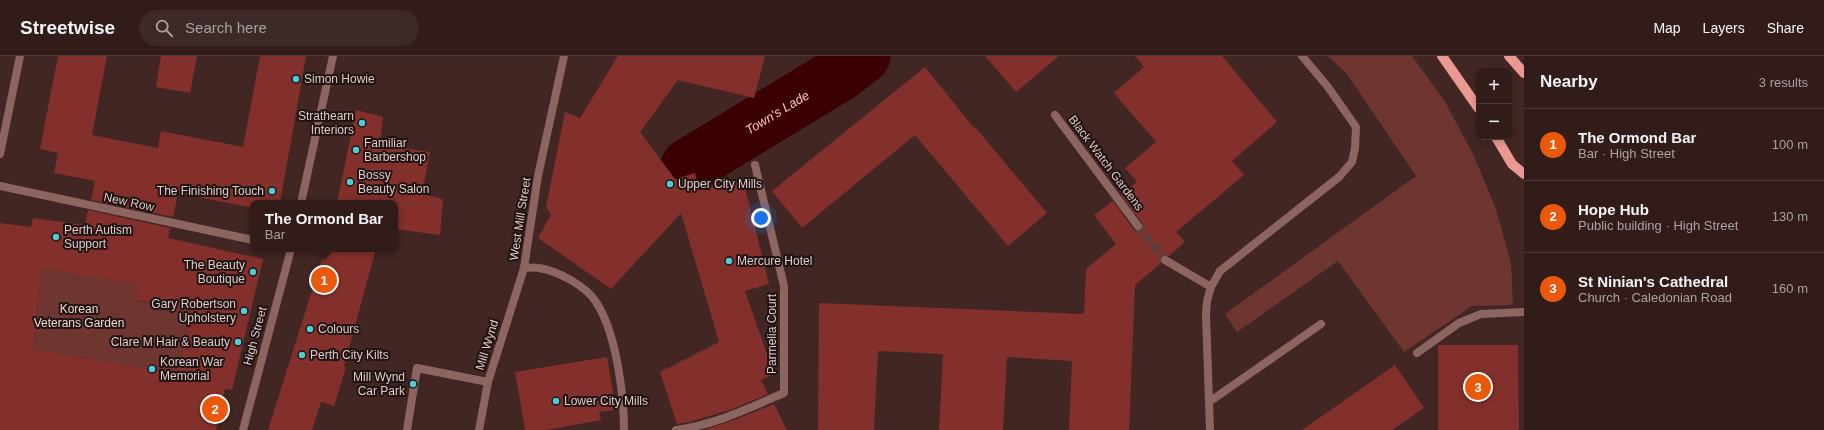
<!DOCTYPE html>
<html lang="en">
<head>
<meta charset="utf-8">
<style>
  :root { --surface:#321c1a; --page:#3d2927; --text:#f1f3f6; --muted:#a8a1a2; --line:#4d3a39; --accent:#ea580c }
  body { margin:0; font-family:Arial,sans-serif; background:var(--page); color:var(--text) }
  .controls { position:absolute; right:12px; top:12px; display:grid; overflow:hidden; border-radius:8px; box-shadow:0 2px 6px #0003 }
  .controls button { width:36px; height:36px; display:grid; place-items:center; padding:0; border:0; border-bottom:1px solid var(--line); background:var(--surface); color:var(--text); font:20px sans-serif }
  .you { position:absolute; left:761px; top:162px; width:14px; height:14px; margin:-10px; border:3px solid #fff; border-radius:50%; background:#1a73e8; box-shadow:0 0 0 6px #1a73e833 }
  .badge { display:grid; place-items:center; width:26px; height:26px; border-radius:50%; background:var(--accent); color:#fff; font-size:13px; font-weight:700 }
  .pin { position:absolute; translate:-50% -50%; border:2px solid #fff; box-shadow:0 1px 4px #0006 }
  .popup { position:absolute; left:250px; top:144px; width:148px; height:52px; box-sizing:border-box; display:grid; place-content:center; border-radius:8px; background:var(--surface); filter:drop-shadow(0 1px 3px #0005); font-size:13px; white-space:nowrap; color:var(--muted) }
  .popup b { font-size:15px; color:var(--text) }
  .popup::after { content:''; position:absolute; left:50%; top:100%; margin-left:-8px; border:8px solid transparent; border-top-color:var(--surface) }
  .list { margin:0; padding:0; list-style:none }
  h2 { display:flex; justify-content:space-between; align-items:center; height:52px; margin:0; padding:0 16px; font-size:17px }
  h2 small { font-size:13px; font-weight:400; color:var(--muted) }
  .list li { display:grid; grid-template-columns:26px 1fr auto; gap:12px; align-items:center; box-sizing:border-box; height:72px; padding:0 16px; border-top:1px solid var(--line) }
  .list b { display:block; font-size:15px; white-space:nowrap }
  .list p { margin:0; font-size:13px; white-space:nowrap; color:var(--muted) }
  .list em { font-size:13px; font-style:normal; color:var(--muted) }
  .icon { flex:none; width:22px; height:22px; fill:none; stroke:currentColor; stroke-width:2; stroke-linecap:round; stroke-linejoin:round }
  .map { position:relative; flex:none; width:1524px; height:374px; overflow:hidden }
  header { display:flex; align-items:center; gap:24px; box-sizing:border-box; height:56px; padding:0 20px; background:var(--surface); border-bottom:1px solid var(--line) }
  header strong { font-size:19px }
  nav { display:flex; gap:22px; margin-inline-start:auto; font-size:14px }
  .search { width:280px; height:36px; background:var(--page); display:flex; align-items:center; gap:10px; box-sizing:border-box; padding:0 14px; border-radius:22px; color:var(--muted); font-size:15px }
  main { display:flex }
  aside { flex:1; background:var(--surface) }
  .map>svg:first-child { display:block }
  .green { fill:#6f3531 }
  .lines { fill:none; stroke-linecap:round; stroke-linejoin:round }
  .river { stroke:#3b0002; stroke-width:55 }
  .building { fill:#83302c; fill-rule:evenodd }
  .minor-tunnel { stroke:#5a3f3c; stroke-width:8; stroke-dasharray:8 4; stroke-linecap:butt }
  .service { stroke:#8c6561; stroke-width:8 }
  .minor { stroke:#8c6561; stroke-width:8 }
  .primary { stroke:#ea9992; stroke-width:10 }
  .poi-dot { fill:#52cbd9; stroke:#201312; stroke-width:1.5 }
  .labels { text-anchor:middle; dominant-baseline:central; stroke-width:4; stroke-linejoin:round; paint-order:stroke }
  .poi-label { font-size:12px; fill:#dfccca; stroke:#201312; text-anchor:start }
  .street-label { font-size:12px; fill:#dfccca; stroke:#201312 }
  .park-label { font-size:12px; fill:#f1d8d5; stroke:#201312 }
  .water-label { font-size:13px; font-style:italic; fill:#f7c5c0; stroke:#201312 }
</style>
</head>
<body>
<header>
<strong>Streetwise</strong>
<div class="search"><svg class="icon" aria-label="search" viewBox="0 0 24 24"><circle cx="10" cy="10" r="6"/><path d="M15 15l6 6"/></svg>Search here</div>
<nav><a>Map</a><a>Layers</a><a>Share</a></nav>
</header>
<main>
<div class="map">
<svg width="1524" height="374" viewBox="0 0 1524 374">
  <rect width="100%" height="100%" fill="#422623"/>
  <g class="green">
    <polygon points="1328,0 1412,0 1444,44 1473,98 1496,153 1511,207 1513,249 1472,250 1404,296 1338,205 1237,276 1225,258 1416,120 1347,18"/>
    <polygon points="44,195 74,217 138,229 135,244 149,247 152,231 194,239 177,318 33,293"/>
  </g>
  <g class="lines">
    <path class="river" id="s1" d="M688,110l150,-91 25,-19"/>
  </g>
  <g class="building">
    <polygon points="58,0 107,0 92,79 158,92 161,75 243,91 260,0 306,0 280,147 253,147 253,152 178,137 173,161 91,144 95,125 54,117 58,97 40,93"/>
    <polygon points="161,0 197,0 190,37 156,31"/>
    <polygon points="618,0 765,0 754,42 678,24 640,76 675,123 695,117 699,134 743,124 769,228 745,235 774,318 761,324 768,338 730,354 689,366 677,368 660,316 719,286 681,157 611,233 538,182 551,159 546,151 565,56 580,62"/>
    <polygon points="985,0 1059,0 1016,36"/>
    <polygon points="1135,0 1222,0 1277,66 1232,105 1244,119 1176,176 1185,186 1169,200 1162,199 1160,204 1161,207 1135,229 1129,374 1069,374 1072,305 1007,301 1003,374 939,374 943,298 878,295 874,374 818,374 819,247 1084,258 1086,213 1116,188 1094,159 1113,145 1134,174 1139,175 1143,172 1142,167 1121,139 1137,126 1125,112 1156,86 1114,37 1144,11"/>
    <polygon points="925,11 974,72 975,71 1047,157 1008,190 915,79 802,172 772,135"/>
    <polygon points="356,54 383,61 380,89 430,96 422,138 443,143 440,179 395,173 395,147 337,147"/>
    <path d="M88,154l82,18 -2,10 95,21 -31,131 -7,-1 -9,41h-216v-207l31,4 2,-9 52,7zM42,212l96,17 -3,15 56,10 -14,64 -144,-25z"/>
    <polygon points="325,193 376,193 344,310 346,311 334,350 321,346 312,374 268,374"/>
    <polygon points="1438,289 1518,289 1519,374 1438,374"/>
    <polygon points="607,301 616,354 599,356 601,364 546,374 525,374 515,316"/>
    <polygon points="1395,309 1424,352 1392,374 1302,374"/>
    <polygon points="774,348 787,374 704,374 734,364"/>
  </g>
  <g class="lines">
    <polyline class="minor-tunnel" points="1138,170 1165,204"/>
    <g class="service">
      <polyline points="1211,231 1220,215 1339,121 1352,106 1355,92 1356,71 1328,31 1302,0"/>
      <polyline points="1417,297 1459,267 1481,258 1524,256"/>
      <polyline points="1209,346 1321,268"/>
      <polyline points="407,374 417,312 488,326"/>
    </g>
    <g class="minor">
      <polyline points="1055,59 1138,170"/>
      <polyline points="0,98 20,0"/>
      <polyline points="0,130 253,184"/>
      <polyline points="301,147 333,0"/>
      <polyline points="1165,204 1211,231 1207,245 1206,259 1210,374"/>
      <path d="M524,212c5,0 10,-1 15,0 19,3 47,18 57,34 20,30 28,92 28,128"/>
      <polyline points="243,374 291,193"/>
      <polyline points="479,374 488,326 524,212 538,120 564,0"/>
      <path d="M676,374c39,-5 73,-22 108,-37v-107l-29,-121"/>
    </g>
    <g class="primary">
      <polyline points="1442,0 1479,53"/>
      <polyline points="1509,0 1524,17"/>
      <polyline points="1496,81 1512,108 1524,118"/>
    </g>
  </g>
  <g class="poi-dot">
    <circle cx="296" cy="23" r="4"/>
    <circle cx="362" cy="67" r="4"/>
    <circle cx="356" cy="94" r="4"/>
    <circle cx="350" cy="126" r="4"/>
    <circle cx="670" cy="128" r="4"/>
    <circle cx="272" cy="135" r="4"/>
    <circle cx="56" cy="181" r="4"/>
    <circle cx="729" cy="205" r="4"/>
    <circle cx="253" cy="216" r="4"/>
    <circle cx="244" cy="255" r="4"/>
    <circle cx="310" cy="273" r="4"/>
    <circle cx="238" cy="286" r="4"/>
    <circle cx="302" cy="299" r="4"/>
    <circle cx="152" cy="313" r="4"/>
    <circle cx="413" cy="328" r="4"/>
    <circle cx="556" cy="345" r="4"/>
  </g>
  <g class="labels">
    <g class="poi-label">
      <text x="304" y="23">Simon Howie</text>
      <text x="354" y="60" text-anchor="end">Strathearn<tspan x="354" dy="14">Interiors</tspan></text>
      <text x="364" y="87">Familiar<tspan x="364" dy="14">Barbershop</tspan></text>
      <text x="358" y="119">Bossy<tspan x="358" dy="14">Beauty Salon</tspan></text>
      <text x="678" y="128">Upper City Mills</text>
      <text x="264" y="135" text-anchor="end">The Finishing Touch</text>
      <text x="64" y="174">Perth Autism<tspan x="64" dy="14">Support</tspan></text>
      <text x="737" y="205">Mercure Hotel</text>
      <text x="245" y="209" text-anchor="end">The Beauty<tspan x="245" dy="14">Boutique</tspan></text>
      <text x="236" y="248" text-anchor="end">Gary Robertson<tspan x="236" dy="14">Upholstery</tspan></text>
      <text x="318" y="273">Colours</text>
      <text x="230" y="286" text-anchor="end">Clare M Hair &amp; Beauty</text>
      <text x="310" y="299">Perth City Kilts</text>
      <text x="160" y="306">Korean War<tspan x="160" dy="14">Memorial</tspan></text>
      <text x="405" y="321" text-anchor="end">Mill Wynd<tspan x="405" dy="14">Car Park</tspan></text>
      <text x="564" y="345">Lower City Mills</text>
    </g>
    <g class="street-label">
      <text transform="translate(1106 107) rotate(53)">Black Watch Gardens</text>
      <text transform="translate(129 146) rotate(12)">New Row</text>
      <text transform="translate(520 163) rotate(-81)">West Mill Street</text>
      <text transform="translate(772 278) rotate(-90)">Parmelia Court</text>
      <text transform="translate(255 280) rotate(-75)">High Street</text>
      <text transform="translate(487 289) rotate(-73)">Mill Wynd</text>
    </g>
    <g class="park-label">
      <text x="79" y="253">Korean<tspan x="79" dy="14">Veterans Garden</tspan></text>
    </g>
    <g class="water-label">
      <text stroke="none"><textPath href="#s1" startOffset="104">Town's Lade</textPath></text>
    </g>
  </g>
</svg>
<div class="controls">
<button>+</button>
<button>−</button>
</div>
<div class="you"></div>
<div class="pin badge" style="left:324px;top:224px">1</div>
<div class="popup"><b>The Ormond Bar</b>Bar</div>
<div class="pin badge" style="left:215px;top:353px">2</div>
<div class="pin badge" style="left:1478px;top:331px">3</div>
</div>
<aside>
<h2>Nearby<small>3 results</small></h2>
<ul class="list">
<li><span class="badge">1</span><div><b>The Ormond Bar</b><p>Bar · High Street</p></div><em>100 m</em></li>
<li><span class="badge">2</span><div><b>Hope Hub</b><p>Public building · High Street</p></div><em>130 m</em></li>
<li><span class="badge">3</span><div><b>St Ninian's Cathedral</b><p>Church · Caledonian Road</p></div><em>160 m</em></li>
</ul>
</aside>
</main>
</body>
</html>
